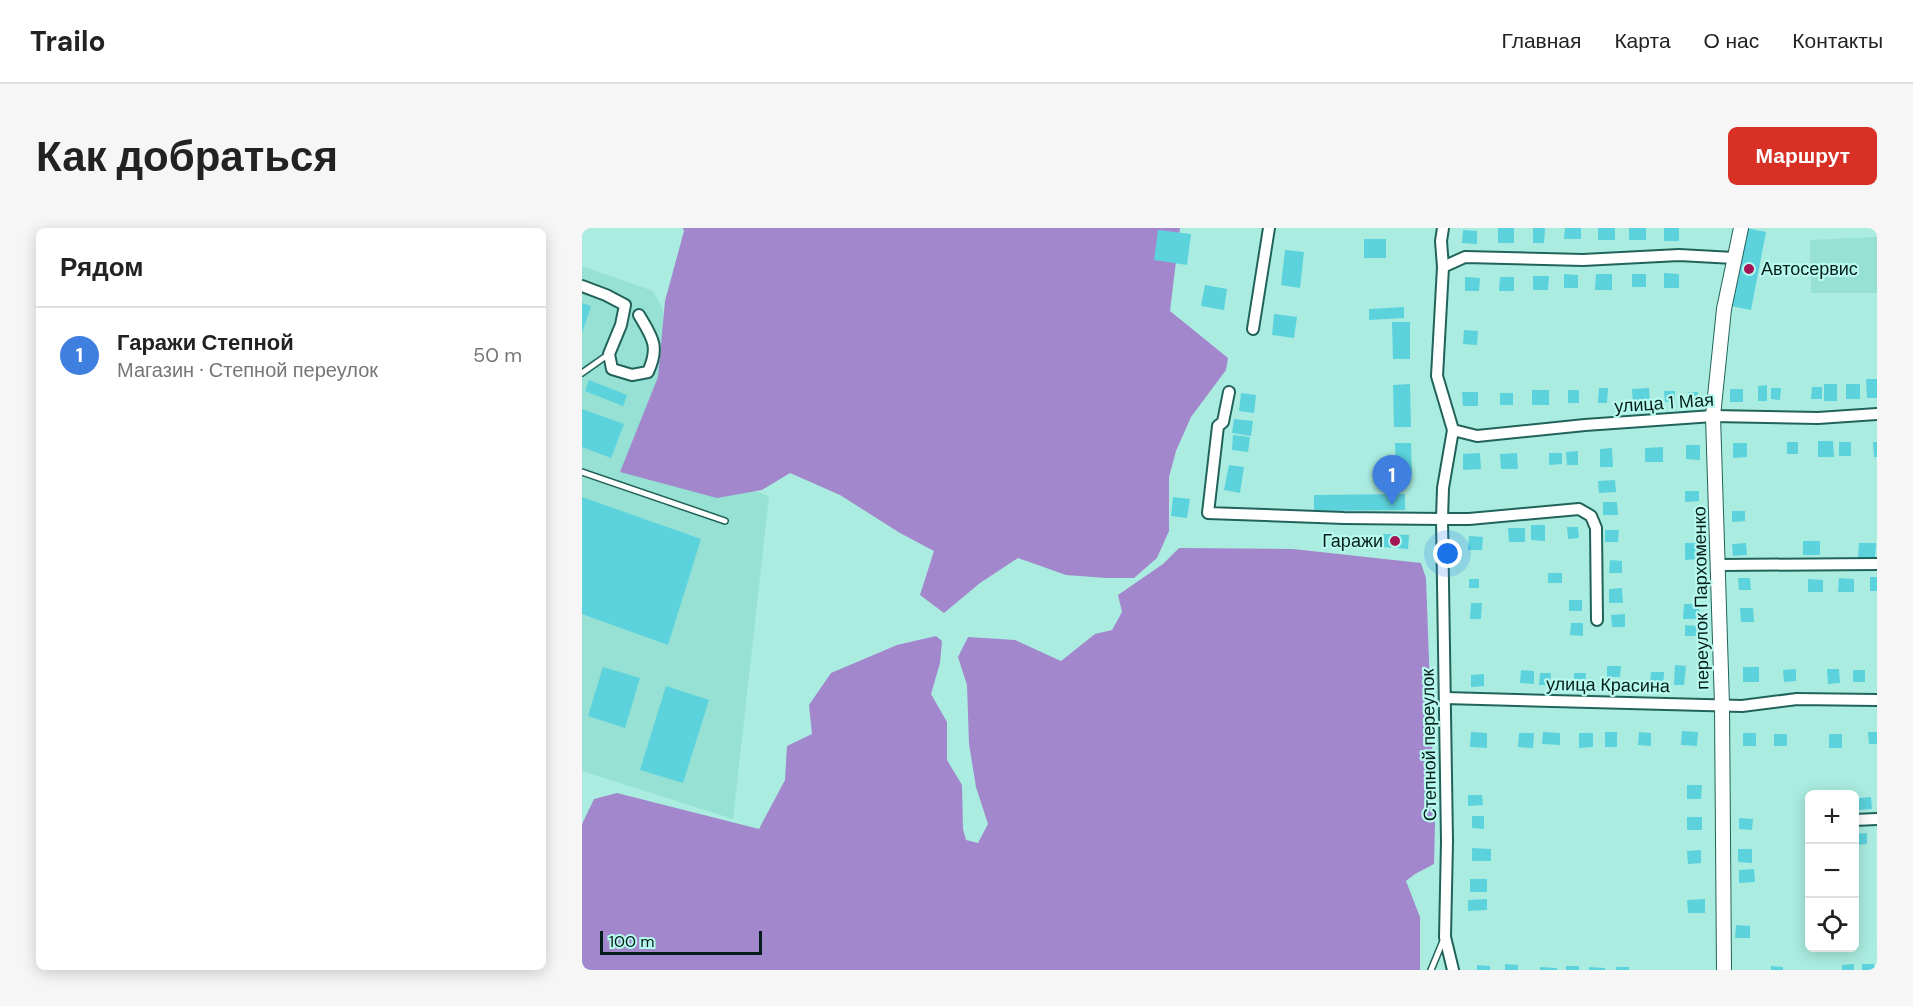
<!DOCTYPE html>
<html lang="ru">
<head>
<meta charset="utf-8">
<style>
  :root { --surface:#fff; --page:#f6f6f6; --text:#222; --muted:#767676; --line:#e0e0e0; --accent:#d93025 }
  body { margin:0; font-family:"DM Sans",sans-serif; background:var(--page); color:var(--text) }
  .controls { position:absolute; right:18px; bottom:18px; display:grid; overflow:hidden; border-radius:9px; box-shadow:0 3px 15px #0003 }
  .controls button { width:54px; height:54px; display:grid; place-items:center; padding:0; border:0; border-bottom:2px solid var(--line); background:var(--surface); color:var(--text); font:30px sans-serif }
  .scale { position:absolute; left:18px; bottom:15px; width:162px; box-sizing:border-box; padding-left:6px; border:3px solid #041f1b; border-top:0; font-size:16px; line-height:21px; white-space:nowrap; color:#041f1b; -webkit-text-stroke:4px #b8f9ed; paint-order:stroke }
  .you { position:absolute; left:866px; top:326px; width:21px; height:21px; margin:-15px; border:4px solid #fff; border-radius:50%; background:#1a73e8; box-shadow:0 0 0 9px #1a73e833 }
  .badge { display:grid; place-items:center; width:39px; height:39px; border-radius:50%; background:var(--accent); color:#fff; font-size:20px; font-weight:700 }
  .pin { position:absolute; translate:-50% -50px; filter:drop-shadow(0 2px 3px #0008) }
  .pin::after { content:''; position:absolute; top:32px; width:21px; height:18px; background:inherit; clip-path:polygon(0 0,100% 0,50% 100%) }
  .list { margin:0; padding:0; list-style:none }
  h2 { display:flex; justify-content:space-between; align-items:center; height:78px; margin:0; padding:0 24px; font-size:26px }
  h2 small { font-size:20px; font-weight:400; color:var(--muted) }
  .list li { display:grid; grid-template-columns:39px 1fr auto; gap:18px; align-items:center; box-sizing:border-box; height:96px; padding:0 24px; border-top:2px solid var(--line) }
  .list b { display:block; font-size:22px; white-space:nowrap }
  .list p { margin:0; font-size:20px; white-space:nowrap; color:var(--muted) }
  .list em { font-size:20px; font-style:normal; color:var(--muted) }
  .icon { flex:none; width:33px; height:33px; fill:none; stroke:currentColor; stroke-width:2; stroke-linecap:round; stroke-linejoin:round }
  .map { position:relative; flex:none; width:1295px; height:742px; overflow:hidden; border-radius:9px }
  header { display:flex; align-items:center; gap:36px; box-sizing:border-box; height:84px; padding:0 30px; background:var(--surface); border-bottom:2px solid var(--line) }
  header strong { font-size:28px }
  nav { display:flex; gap:33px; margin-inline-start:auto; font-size:21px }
  .intro { display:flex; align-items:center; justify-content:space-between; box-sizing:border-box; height:144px; padding:0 36px }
  h1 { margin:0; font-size:42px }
  .button { padding:15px 27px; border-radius:9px; background:var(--accent); color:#fff; font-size:21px; font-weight:700 }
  main { display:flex; gap:36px; padding:0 36px }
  aside { flex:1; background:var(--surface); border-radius:9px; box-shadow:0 3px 15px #0003 }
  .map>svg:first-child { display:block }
  .built { fill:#96e1d4 }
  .forest { fill:#a387cd }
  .building { fill:#5cd2dc }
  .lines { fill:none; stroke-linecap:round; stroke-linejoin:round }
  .service-casing { stroke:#21635a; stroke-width:8 }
  .minor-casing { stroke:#21635a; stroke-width:14 }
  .tertiary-casing { stroke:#21635a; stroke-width:16 }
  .service { stroke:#fff; stroke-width:5 }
  .minor { stroke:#fff; stroke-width:10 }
  .tertiary { stroke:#fff; stroke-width:14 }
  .poi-dot { fill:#a51454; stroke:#b8f9ed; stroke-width:2 }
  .labels { text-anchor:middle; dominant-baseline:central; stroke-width:4.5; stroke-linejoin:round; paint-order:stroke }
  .poi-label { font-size:18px; fill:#041f1b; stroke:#b8f9ed; text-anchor:start }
  .street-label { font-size:18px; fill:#041f1b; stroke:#b8f9ed }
</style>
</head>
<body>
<header>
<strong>Trailo</strong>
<nav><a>Главная</a><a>Карта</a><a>О нас</a><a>Контакты</a></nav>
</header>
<div class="intro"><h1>Как добраться</h1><a class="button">Маршрут</a></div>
<main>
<aside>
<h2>Рядом<small></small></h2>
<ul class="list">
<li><span class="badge" style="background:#3f7fe0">1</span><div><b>Гаражи Степной</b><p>Магазин · Степной переулок</p></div><em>50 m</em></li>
</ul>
</aside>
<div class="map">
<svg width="1295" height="742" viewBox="0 0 1295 742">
  <rect width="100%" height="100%" fill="#abece0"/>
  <g class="built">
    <polygon points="1295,9 1295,65 1229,65 1228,12"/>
    <polygon points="0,38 71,63 81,81 86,176 95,235 187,268 151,591 0,543"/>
  </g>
  <g class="forest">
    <polygon points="101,0 598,0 588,83 646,130 644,142 609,189 594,223 587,249 587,303 575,330 552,350 524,350 484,347 436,330 398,355 362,385 338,367 352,323 318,305 258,267 208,245 180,262 135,270 38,244 76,149 83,73 102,3"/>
    <polygon points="597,320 711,321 839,335 844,350 853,597 852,636 833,646 824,653 838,689 838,742 0,742 0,596 12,571 35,565 177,601 203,552 205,518 230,506 227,477 249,445 315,417 354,408 360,413 358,435 349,466 365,494 365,532 380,557 381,601 384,612 396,615 406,596 394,559 387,516 385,457 376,429 386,409 433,412 479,433 513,406 530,402 540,384 536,367 581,336"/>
  </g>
  <g class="building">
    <rect x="916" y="0" width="16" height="15"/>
    <polygon points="951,0 963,0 962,15 951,15"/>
    <polygon points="983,0 999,0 999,11 982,11"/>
    <rect x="1016" y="0" width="17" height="12"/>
    <rect x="1047" y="0" width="17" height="12"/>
    <rect x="1082" y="0" width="15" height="13"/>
    <polygon points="1165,0 1184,4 1169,82 1149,78"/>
    <polygon points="576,2 609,6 605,37 572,32"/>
    <polygon points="881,2 895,3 895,16 880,15"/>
    <rect x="782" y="11" width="22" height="19"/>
    <polygon points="703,22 722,24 718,60 699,57"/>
    <polygon points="1082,45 1097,46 1097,60 1082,60"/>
    <polygon points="982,46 996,47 996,60 982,60"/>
    <polygon points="1014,46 1030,46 1030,62 1013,62"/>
    <rect x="1050" y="46" width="14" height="13"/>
    <polygon points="951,48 967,48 966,62 951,62"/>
    <polygon points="883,49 898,50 897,63 883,63"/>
    <polygon points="918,49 932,49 932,63 917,63"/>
    <polygon points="623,57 645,61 642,82 619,78"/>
    <polygon points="0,75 9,78 0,105"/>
    <polygon points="822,79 822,90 787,92 787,81"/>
    <polygon points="692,86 715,89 712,110 690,107"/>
    <polygon points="810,94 828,94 828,131 811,131"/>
    <polygon points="882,102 896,103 895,117 881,116"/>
    <polygon points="1284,151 1295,151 1295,170 1285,170"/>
    <polygon points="7,152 45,167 41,178 3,163"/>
    <polygon points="828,156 829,199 812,199 811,157"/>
    <rect x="1242" y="156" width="13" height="17"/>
    <rect x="1264" y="156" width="14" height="15"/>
    <polygon points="1185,157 1185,173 1176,173 1176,158"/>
    <polygon points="1230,159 1240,159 1240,171 1229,171"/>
    <polygon points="1017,160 1026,160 1025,175 1016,175"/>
    <polygon points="1067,160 1068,175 1051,176 1050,161"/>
    <polygon points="1189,160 1199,160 1198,172 1189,171"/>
    <rect x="1148" y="161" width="13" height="13"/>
    <rect x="950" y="162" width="17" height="15"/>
    <rect x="986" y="162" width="11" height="13"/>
    <polygon points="1082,163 1093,163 1093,174 1083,174"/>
    <polygon points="880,164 896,164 896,178 881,178"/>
    <polygon points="1106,164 1116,164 1116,175 1106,174"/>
    <polygon points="659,165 674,167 672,185 657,183"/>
    <rect x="918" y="165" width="13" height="12"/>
    <polygon points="0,181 42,196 29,230 0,219"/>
    <polygon points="652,191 671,193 669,208 650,205"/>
    <polygon points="651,207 668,209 666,224 650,222"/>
    <polygon points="1236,213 1251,213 1252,229 1236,229"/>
    <rect x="1205" y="214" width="11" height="12"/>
    <rect x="1257" y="214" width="12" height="14"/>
    <polygon points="1291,214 1295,214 1295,229 1292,229"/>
    <polygon points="813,215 829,215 830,246 814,246"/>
    <polygon points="1151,215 1165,215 1165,229 1151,230"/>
    <polygon points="1104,217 1118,217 1118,232 1104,231"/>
    <polygon points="1081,219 1081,234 1063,234 1063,220"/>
    <polygon points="1030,220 1031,239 1018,239 1018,221"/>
    <polygon points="996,223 996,237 985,237 984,224"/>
    <polygon points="898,225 899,241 881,242 881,226"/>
    <polygon points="935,225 936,241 919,241 918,226"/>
    <polygon points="967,225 980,225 980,236 967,237"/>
    <polygon points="647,237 662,239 658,265 642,262"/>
    <polygon points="1033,252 1034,264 1017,265 1016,253"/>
    <polygon points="1103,263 1117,263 1117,273 1103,274"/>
    <polygon points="823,266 823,282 732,283 732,267"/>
    <polygon points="0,269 119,311 86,417 0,386"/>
    <polygon points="591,269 608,271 605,290 589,288"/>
    <polygon points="1021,274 1035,274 1036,287 1021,287"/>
    <polygon points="1150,283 1163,283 1163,293 1150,294"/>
    <polygon points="949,297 963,297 963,313 949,312"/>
    <polygon points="985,299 996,299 997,310 986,311"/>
    <polygon points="926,300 943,300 943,314 927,314"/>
    <polygon points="1023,302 1037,302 1036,314 1023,314"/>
    <polygon points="801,306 827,307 826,321 800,319"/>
    <polygon points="887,308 901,309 900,322 886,322"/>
    <rect x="1221" y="313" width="17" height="14"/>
    <polygon points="1103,315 1116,315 1116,331 1103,332"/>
    <polygon points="1164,315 1165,327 1151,328 1150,316"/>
    <polygon points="1277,315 1294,315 1293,330 1276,330"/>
    <polygon points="1028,332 1040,333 1040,345 1027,345"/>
    <rect x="966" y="345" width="14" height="10"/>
    <rect x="1288" y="349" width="7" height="14"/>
    <polygon points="1156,350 1168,350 1169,362 1157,362"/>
    <polygon points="1257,350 1272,351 1272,364 1256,364"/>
    <rect x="887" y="351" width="10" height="9"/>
    <polygon points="1226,351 1241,352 1241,364 1226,364"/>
    <polygon points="1040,360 1041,375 1027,375 1027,361"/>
    <rect x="987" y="372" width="13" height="11"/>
    <polygon points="889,375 900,375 899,391 888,391"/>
    <polygon points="1102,376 1118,376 1117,391 1101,391"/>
    <polygon points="1158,380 1171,380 1172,394 1159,394"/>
    <polygon points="1043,386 1043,399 1030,399 1029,387"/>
    <polygon points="989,395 1001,395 1001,408 988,407"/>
    <polygon points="1103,397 1116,398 1116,408 1103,408"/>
    <polygon points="1093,437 1104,438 1102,457 1092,457"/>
    <polygon points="1025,438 1039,438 1038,449 1025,449"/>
    <polygon points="21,439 58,450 43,500 6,488"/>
    <rect x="1161" y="439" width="16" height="15"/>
    <polygon points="1214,441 1214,453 1202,454 1201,442"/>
    <polygon points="1245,441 1257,441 1258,455 1246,456"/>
    <polygon points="939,442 952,443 952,456 938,455"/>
    <rect x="1271" y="442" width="12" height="12"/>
    <polygon points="1069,444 1082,444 1081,459 1068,458"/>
    <polygon points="958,445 969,445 968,457 957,457"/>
    <polygon points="992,445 1004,445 1003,458 992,458"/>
    <polygon points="902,446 902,458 889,459 889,447"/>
    <polygon points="84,458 127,472 101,555 58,542"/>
    <polygon points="1100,503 1116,504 1115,518 1099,517"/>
    <polygon points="889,504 905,505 905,520 888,519"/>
    <polygon points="961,504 978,505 978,517 960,516"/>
    <rect x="1023" y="504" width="12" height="15"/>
    <polygon points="1057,504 1069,505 1069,518 1056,517"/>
    <polygon points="1286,504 1295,504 1295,516 1287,516"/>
    <polygon points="937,505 952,505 951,520 936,519"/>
    <polygon points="997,505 1011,505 1011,519 997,520"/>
    <rect x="1161" y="505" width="13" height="13"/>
    <rect x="1192" y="506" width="13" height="12"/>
    <rect x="1247" y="506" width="13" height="14"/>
    <polygon points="1105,557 1120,557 1119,571 1105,571"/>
    <polygon points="886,567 900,567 901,577 886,578"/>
    <polygon points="1289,569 1290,581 1277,582 1276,570"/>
    <polygon points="890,588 902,588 902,601 890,600"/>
    <rect x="1105" y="589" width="15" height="13"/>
    <polygon points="1157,590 1171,591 1170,602 1157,601"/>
    <polygon points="1285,605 1285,616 1273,617 1272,606"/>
    <polygon points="890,620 909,621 909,633 890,633"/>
    <polygon points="1156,621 1170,621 1170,635 1156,634"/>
    <polygon points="1119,622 1119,635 1106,636 1105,623"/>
    <polygon points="1172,641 1173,654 1157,655 1157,642"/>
    <rect x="888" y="651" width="17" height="13"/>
    <polygon points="905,671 905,682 886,683 886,672"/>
    <polygon points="1123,671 1123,685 1106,685 1105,672"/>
    <polygon points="1154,697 1168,698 1168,710 1153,710"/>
    <polygon points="923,736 936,737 936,742 923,742"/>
    <polygon points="1272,736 1272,742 1260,742 1260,737"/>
    <polygon points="1280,736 1292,736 1293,742 1280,742"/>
    <polygon points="895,737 908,738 908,742 895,742"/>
    <rect x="984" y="738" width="13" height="4"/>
    <polygon points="1189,738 1201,739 1201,742 1189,742"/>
    <polygon points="958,739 975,740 975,742 958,742"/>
    <polygon points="1007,739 1023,740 1023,742 1007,742"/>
    <rect x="1034" y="739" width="13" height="3"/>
  </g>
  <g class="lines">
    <g class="service-casing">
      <g id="service">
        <polyline points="0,145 27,126"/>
        <polyline points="0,244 143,293"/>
        <polyline points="849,742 861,713"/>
      </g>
    </g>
    <g class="minor-casing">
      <g id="minor">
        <polyline points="861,39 883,29 1001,32 1097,27 1152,30"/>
        <path d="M0,58l24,9 19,10 -4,20 -12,29 3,15 20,6 16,-3c12,-26 4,-35 -9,-57"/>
        <polyline points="671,101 687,0"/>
        <polyline points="647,164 641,194 636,198 626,285 762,290 860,291 861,260 871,202 855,148 861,39 859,13 861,0"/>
        <polyline points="871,202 895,208 1003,197 1131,188 1236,190 1295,186"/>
        <polyline points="1137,337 1295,336"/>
        <polyline points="863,470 1160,478 1215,471 1295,472"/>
        <polyline points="1272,592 1295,591"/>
        <polyline points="871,742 863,709 865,613 860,291 887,291 997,281 1009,288 1014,300 1015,392"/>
      </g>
    </g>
    <g class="tertiary-casing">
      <polyline id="tertiary" points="1142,742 1140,477 1131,188 1142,81 1159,0"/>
    </g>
    <use href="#service" class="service"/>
    <use href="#minor" class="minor"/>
    <use href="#tertiary" class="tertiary"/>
  </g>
  <g class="poi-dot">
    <circle cx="1167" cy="41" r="6"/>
    <circle cx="813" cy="313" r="6"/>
  </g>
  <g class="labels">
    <g class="poi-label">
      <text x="1179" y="41">Автосервис</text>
      <text x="801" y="313" text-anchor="end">Гаражи</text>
    </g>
    <g class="street-label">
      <text transform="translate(1082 175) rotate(-4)">улица 1 Мая</text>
      <text transform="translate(1119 370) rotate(-91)">переулок Пархоменко</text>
      <text transform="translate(1026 457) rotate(1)">улица Красина</text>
      <text transform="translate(847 517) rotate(-91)">Степной переулок</text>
    </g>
  </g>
</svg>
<div class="controls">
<button>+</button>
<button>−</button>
<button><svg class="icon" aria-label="locate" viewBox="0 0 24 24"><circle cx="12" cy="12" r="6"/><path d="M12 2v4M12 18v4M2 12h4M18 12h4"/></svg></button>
</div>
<div class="scale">100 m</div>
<div class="you"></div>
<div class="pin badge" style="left:810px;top:277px;background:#3f7fe0">1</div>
</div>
</main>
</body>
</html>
